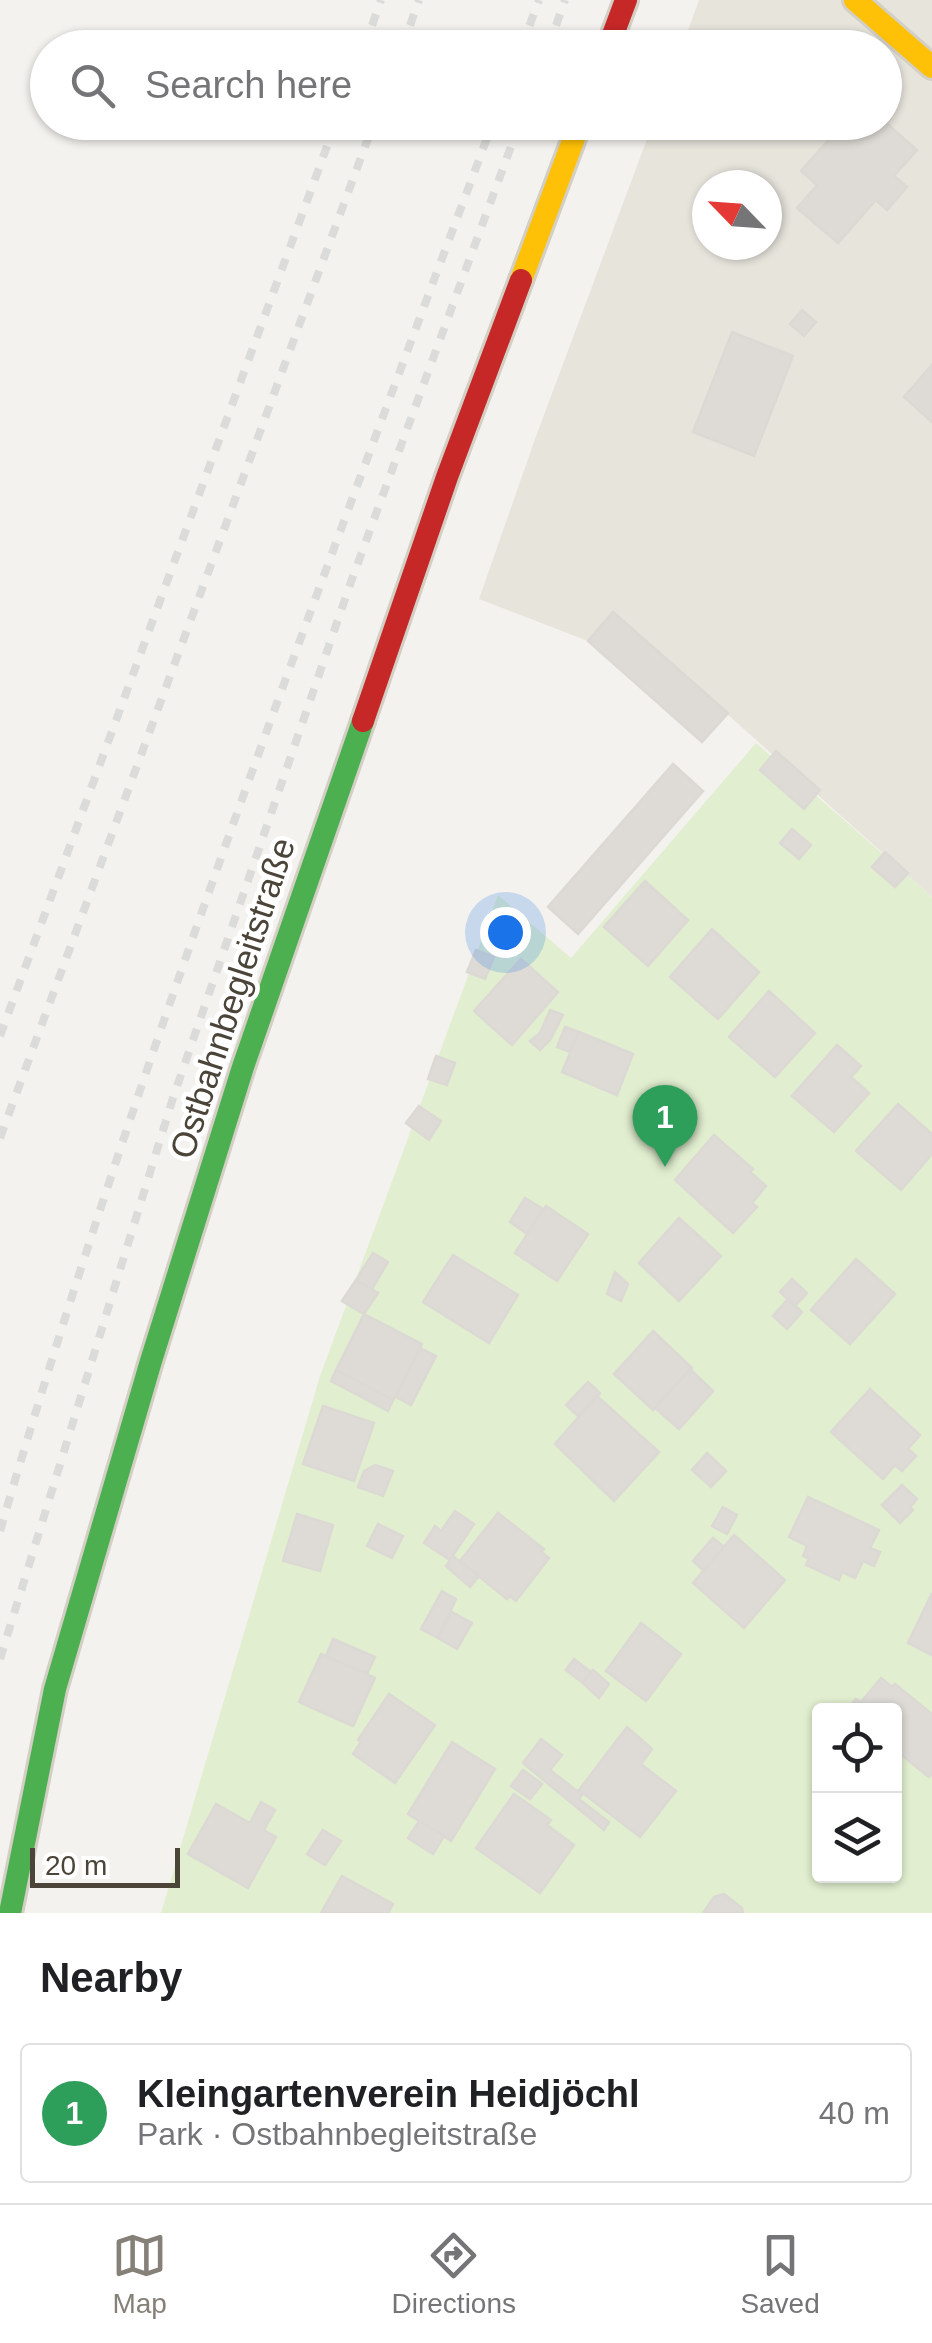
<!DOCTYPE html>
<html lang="en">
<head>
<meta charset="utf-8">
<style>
  :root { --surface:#fff; --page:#f2f2f2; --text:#202124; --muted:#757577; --line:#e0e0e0; --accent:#868178 }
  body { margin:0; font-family:Helvetica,sans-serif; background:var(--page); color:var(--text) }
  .controls { position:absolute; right:30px; bottom:30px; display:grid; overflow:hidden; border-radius:10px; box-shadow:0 2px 8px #0004 }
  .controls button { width:90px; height:90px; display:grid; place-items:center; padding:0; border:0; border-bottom:2px solid var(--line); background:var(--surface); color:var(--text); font:50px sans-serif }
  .compass { position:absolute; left:692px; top:170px; width:90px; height:90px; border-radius:50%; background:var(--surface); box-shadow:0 2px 8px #0004; rotate:295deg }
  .scale { position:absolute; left:30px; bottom:25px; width:150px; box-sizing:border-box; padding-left:10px; border:5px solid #4b4439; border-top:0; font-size:28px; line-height:35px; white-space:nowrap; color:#4b4439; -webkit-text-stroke:8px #fff; paint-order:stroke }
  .you { position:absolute; left:505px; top:932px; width:35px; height:35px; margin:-25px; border:8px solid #fff; border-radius:50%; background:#1a73e8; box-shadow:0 0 0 15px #1a73e833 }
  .badge { display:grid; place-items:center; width:65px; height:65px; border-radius:50%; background:var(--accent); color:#fff; font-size:32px; font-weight:700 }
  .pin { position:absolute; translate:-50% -82px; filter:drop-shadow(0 2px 5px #0008) }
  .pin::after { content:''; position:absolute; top:52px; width:35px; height:30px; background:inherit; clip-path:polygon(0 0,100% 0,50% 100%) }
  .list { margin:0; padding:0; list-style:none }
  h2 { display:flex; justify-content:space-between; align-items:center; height:130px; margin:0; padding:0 40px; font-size:42px }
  h2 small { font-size:32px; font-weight:400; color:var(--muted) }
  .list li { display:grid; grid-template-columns:65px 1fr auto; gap:30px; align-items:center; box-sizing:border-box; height:140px; margin:0 20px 20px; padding:0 20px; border:2px solid var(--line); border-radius:10px }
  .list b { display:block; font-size:38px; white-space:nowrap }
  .list p { margin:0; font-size:32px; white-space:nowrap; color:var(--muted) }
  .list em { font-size:32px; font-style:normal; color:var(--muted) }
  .icon { flex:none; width:55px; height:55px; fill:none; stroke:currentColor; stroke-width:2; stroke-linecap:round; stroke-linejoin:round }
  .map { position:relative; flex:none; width:932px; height:1913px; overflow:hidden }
  .search { position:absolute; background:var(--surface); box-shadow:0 2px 8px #0004; left:30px; right:30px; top:30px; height:110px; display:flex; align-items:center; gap:25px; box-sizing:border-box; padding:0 35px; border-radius:55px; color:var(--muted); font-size:38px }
  .sheet { height:290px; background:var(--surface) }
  nav { display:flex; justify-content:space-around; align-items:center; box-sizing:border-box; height:140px; border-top:2px solid var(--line); background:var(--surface); font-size:28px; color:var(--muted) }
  nav a { display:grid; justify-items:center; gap:5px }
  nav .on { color:var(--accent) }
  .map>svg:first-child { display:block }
  .residential { fill:#e7e4dc; fill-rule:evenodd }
  .green { fill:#e1eecf; fill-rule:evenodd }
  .building { fill:#dedbd6; stroke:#dcd9d4; stroke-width:2.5 }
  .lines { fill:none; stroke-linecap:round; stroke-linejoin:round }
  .fast-casing { stroke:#d3cfc5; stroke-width:28 }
  .slow-casing { stroke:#d3cfc5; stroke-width:28 }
  .jam-casing { stroke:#d3cfc5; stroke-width:28 }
  .fast { stroke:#4caf50; stroke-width:22 }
  .slow { stroke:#ffc107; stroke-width:22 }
  .jam { stroke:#c62828; stroke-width:22 }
  .rail { stroke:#dbdbda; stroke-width:8; stroke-dasharray:12 12; stroke-linecap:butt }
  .labels { text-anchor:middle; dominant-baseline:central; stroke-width:9; stroke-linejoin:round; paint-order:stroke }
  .street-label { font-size:35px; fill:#4b4439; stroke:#fff }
</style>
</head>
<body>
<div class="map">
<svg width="932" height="1913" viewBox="0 0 932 1913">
  <rect width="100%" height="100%" fill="#f4f2ee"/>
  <path class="residential" d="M699,0h233v897l-318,-284 -26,28 -109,-42 56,-160 118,-316 231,-1v-74l-202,-1zM707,185h60v60h-60z"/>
  <path class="green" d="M756,743l176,154v1016h-771l159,-537 178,-481 73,63zM820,1710h74v166h-74z"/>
  <g class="building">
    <polygon points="884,121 917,150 894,176 907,187 887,210 876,200 838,243 797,208 817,185 801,171 839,128 844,133 850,127 860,136 872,122"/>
    <polygon points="802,310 816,322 804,336 790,324"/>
    <polygon points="732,332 793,356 754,456 693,432"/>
    <polygon points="932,365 932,422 904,397"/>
    <polygon points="613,612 728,713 702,742 588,641"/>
    <polygon points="776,751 820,790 804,809 760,770"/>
    <polygon points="673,764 703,791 578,934 548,907"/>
    <polygon points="792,829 811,845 799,859 780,843"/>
    <polygon points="885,852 908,873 895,887 872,867"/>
    <polygon points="645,881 688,920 648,966 604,927"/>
    <polygon points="712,929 759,972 718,1019 670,977"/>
    <polygon points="476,950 494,957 485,979 467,972"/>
    <polygon points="521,959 558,992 512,1045 474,1011"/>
    <polygon points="769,991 815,1033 775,1077 729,1037"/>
    <polygon points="550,1010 563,1015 550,1040 540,1050 530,1041 540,1033"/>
    <polygon points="565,1027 579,1032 570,1052 557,1047"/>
    <polygon points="579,1032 633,1054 617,1095 562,1072"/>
    <polygon points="837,1045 861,1066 851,1077 869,1093 834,1132 792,1096"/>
    <polygon points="436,1056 455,1063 447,1085 428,1079"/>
    <polygon points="898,1104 932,1134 932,1154 901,1190 856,1151"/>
    <polygon points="419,1106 441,1121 429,1140 406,1123"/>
    <polygon points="714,1135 753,1169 750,1172 766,1186 752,1203 757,1207 733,1233 675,1180"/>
    <polygon points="525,1198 543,1209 527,1234 510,1222"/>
    <polygon points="546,1206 588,1234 557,1281 515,1253"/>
    <polygon points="679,1218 721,1256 679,1301 639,1263"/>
    <polygon points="373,1253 388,1262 372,1289 356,1280"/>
    <polygon points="453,1255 518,1295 489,1343 423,1302"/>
    <polygon points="856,1259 895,1294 850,1344 811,1310"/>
    <polygon points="615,1272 628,1284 621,1301 607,1294"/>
    <polygon points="792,1279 807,1293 795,1306 780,1292"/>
    <polygon points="356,1280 378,1293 364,1314 342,1301"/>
    <polygon points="788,1299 802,1312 787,1329 773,1316"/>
    <polygon points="364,1314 422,1344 393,1400 336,1370"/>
    <polygon points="653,1331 692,1368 653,1410 614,1374"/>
    <polygon points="420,1348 436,1356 411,1405 396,1397"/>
    <polygon points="690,1369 713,1391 679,1429 655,1408"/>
    <polygon points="336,1370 393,1400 388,1411 331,1381"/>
    <polygon points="588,1382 600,1393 579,1417 566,1405"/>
    <polygon points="870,1389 920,1435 908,1449 916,1456 902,1471 895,1465 883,1479 831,1432"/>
    <polygon points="597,1396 659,1452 614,1501 555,1444"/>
    <polygon points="323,1406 374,1423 354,1481 303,1464"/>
    <polygon points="707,1453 726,1471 711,1487 692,1470"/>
    <polygon points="375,1465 393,1471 383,1496 358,1487 364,1471"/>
    <polygon points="902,1485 917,1499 910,1507 913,1510 900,1523 882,1505"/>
    <polygon points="808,1497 879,1530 870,1548 880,1552 874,1566 863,1561 855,1578 842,1572 839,1580 806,1565 809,1559 803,1556 807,1546 789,1537"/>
    <polygon points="723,1507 737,1515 727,1534 712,1526"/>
    <polygon points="455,1511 474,1524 450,1560 424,1543 435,1526 441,1531"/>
    <polygon points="498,1513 544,1549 541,1552 549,1558 516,1601 510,1596 507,1599 460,1561"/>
    <polygon points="297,1514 333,1525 320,1571 283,1561"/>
    <polygon points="378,1524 403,1536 392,1558 367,1546"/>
    <polygon points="734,1535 785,1580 744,1628 693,1583"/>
    <polygon points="713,1538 724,1547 704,1571 693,1561"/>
    <polygon points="453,1556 479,1576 470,1587 446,1566"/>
    <polygon points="442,1591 456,1599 438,1638 421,1629"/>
    <polygon points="932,1593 932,1655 908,1643"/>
    <polygon points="452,1612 472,1623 457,1649 438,1638"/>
    <polygon points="641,1623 681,1654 646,1701 606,1671"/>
    <polygon points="333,1639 375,1657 367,1674 326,1656"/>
    <polygon points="321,1654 375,1678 353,1726 299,1702"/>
    <polygon points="574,1659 591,1672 583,1683 566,1670"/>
    <polygon points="593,1670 609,1684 599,1698 583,1683"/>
    <polygon points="881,1678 892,1687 895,1684 932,1714 932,1774 929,1777 894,1749 894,1710 847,1710 856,1699 861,1702"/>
    <polygon points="389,1694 435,1725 395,1783 353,1754 361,1742 358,1740"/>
    <polygon points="627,1727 652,1749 641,1764 676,1791 640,1837 579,1790"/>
    <polygon points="541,1739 562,1755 550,1770 582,1795 579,1799 609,1822 604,1830 523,1763"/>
    <polygon points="452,1742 495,1769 451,1841 408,1814"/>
    <polygon points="523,1770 542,1784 530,1799 511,1786"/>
    <polygon points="514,1794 551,1820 547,1825 574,1845 540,1893 476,1848"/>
    <polygon points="261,1802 275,1810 264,1830 276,1837 248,1888 188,1854 216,1804 250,1823"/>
    <polygon points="419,1821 444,1836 433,1854 408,1838"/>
    <polygon points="323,1830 341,1841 325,1865 307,1854"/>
    <polygon points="342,1876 393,1904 388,1913 321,1913"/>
    <polygon points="724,1894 742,1908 743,1913 703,1913 714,1897"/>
  </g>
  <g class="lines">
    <g class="fast-casing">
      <polyline id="fast" points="10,1913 55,1689 151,1361 243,1067 363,721"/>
    </g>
    <g class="slow-casing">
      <g id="slow">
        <polyline points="855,0 932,67"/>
        <polyline points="521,280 580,122"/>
      </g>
    </g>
    <g class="jam-casing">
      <g id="jam">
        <polyline points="608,48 626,0"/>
        <polyline points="363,721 447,477 521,280"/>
      </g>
    </g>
    <use href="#fast" class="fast"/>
    <use href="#slow" class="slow"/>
    <use href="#jam" class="jam"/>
    <g class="rail">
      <polyline points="364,48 381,0"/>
      <polyline points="402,48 419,0"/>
      <polyline points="521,48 539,0"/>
      <polyline points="548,48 565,0"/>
      <polyline points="0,1036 336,122"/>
      <polyline points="0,1138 374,122"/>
      <path d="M0,1531c140,-478 319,-942 493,-1409"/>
      <polyline points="0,1659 173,1098 352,579 520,122"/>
    </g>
  </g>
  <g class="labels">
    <g class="street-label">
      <text transform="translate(232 998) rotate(-72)">Ostbahnbegleitstraße</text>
    </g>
  </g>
</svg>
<div class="controls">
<button><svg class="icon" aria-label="locate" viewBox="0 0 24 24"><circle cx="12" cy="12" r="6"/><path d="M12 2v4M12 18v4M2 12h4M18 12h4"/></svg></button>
<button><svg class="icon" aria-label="layers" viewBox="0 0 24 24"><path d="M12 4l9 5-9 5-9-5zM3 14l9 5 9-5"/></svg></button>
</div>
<svg class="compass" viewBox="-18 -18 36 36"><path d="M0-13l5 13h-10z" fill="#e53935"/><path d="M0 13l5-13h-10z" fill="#757577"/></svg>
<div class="scale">20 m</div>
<div class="you"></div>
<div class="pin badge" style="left:665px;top:1167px;background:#2e9e5b">1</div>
<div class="search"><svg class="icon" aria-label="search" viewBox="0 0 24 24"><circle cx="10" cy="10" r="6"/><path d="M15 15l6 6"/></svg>Search here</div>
</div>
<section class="sheet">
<h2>Nearby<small></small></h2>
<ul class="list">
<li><span class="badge" style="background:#2e9e5b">1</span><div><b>Kleingartenverein Heidjöchl</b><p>Park · Ostbahnbegleitstraße</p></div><em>40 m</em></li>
</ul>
</section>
<nav>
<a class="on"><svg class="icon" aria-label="map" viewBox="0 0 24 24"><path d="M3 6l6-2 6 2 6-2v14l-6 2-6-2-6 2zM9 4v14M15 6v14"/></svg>Map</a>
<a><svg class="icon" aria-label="directions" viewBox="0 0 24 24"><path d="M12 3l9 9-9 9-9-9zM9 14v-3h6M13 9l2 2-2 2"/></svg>Directions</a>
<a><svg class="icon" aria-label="saved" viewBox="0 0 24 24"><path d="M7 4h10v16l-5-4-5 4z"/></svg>Saved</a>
</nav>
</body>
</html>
